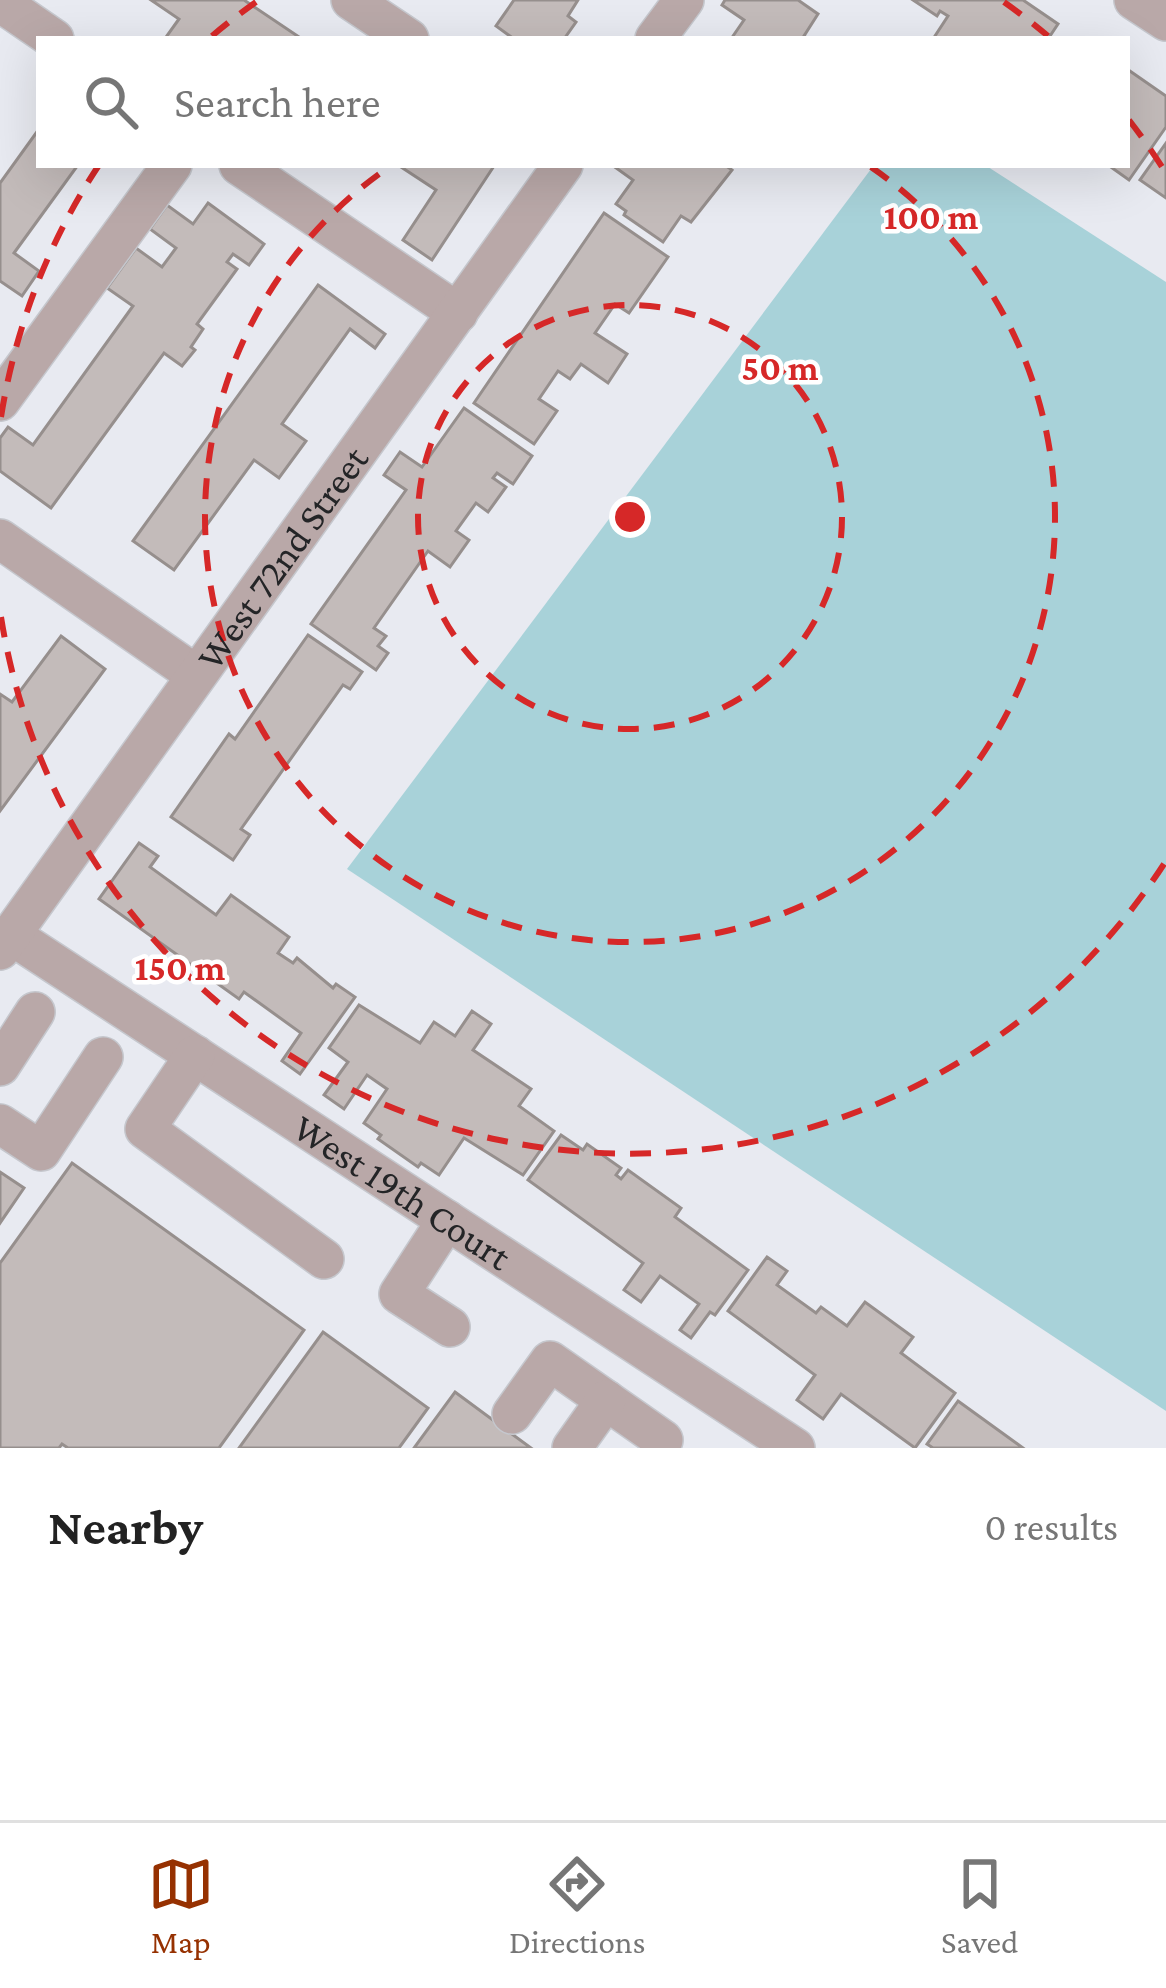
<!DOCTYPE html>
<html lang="en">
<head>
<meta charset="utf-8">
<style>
  :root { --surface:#fff; --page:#f6f6f6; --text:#222; --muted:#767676; --line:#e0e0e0; --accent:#963101 }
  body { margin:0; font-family:"Crimson Pro",serif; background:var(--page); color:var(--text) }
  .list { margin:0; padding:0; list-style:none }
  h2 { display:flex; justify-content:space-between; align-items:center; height:156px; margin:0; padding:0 48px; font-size:51px }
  h2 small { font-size:39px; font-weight:400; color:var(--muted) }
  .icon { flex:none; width:66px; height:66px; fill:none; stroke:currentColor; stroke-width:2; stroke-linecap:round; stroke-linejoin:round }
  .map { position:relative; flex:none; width:1166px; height:1448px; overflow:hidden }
  .search { position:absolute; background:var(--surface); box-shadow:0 12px 48px #0002; left:36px; right:36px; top:36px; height:132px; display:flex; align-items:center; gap:30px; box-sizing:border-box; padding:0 42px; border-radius:0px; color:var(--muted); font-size:45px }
  .sheet { height:372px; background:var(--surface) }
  nav { display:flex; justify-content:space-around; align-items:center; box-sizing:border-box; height:168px; border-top:3px solid var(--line); background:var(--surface); font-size:33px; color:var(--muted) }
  nav a { display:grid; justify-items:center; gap:6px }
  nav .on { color:var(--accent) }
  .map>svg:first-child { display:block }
  .water { fill:#a8d2d9 }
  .building { fill:#c3bbba; stroke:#968f8d; stroke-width:3 }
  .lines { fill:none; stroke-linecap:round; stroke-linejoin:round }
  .minor-casing { stroke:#c5c7cd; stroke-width:42 }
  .minor { stroke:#b9a8a8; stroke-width:39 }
  .ring { fill:none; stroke:#d62828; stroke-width:6; stroke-dasharray:21 15 }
  .labels { text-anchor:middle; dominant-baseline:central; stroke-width:9; stroke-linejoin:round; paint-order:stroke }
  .street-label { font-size:39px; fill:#242527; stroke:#fff }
  .centre { fill:#d62828; stroke:#fff; stroke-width:6 }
  .ring-label { font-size:36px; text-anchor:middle; font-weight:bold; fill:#d62828; stroke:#fff; stroke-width:9; stroke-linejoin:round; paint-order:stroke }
</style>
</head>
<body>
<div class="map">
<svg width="1166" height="1448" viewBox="0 0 1166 1448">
  <rect width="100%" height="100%" fill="#e8eaf1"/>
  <polygon class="water" points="874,165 985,165 1166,282 1166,1411 347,869"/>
  <g class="building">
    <polygon points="151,0 244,0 302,39 169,39 166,37 179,19"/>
    <polygon points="514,0 578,0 568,16 576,22 564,39 514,39 496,26"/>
    <polygon points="725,0 798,0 818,14 804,36 808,39 731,39 744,20 722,5"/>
    <polygon points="913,0 1023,0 1058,24 1048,39 933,39 948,16 940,11 937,16"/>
    <polygon points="1127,69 1166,96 1166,127 1129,180 1108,165 1127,165"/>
    <polygon points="39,129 39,165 78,165 14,253 39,271 22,296 0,281 0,183"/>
    <polygon points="1166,143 1166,198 1140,180"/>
    <polygon points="398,165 494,166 432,260 403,240 436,190"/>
    <polygon points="612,165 725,165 732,170 691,222 681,216 663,242 624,215 626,211 616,204 633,180"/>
    <polygon points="208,203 264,244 249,265 233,254 227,262 237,269 197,324 203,329 191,347 195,350 182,366 164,353 51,508 0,471 0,438 8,427 33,445 133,306 107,288 136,248 162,267 176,248 150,229 167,205 193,224"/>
    <polygon points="604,213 668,257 629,313 615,304 595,333 627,354 608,383 581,364 570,379 558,371 539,399 557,411 534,444 474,403"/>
    <polygon points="318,285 385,334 375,348 350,329 282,424 306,441 279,478 254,460 174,570 133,541"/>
    <polygon points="464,408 532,456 513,484 497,473 493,478 506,487 488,512 476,503 456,531 469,540 450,567 428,551 374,628 386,636 378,646 388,653 376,670 311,624 406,490 384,475 400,452 422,467"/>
    <polygon points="308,635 362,672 350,689 343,685 241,829 250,835 233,860 171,817 229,734 235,739"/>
    <polygon points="61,636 105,669 0,811 0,694 12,702"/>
    <polygon points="139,843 158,856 150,867 216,915 231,895 289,937 278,953 293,963 297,958 333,988 336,984 355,997 300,1074 282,1061 301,1033 244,992 239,999 99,899"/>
    <polygon points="359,1005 420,1043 434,1022 455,1036 472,1011 491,1024 473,1050 531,1089 519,1106 554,1131 523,1175 464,1138 439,1175 421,1163 418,1167 378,1139 381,1135 364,1123 387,1089 367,1075 344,1109 324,1095 348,1062 329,1048"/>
    <polygon points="561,1135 583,1150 587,1144 621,1168 616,1175 621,1179 628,1170 681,1208 675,1217 748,1270 715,1315 710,1312 691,1338 680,1330 699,1304 660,1276 641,1302 624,1290 643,1263 528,1180"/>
    <polygon points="72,1163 304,1330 219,1448 68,1448 62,1444 59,1448 0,1448 0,1263"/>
    <polygon points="0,1172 24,1188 0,1223"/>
    <polygon points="767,1257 787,1271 777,1285 816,1313 821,1307 847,1326 865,1302 913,1337 901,1353 955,1393 915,1448 841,1394 823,1419 797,1400 815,1375 728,1311"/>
    <polygon points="323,1332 428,1408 399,1448 239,1448"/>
    <polygon points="455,1392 531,1448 414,1448"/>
    <polygon points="958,1401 1023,1448 933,1448 927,1444"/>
  </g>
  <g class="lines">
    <g class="minor-casing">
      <g id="minor">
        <polyline points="351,0 409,39"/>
        <polyline points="1134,0 1166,21"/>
        <polyline points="0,2 54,39"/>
        <polyline points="655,39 684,0"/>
        <polyline points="239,165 458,313"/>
        <polyline points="0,401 172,165"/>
        <polyline points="0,539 196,675"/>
        <path id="s1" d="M11,935l784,513"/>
        <path id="s2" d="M0,950l563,-785"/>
        <polyline points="195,1055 145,1129 324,1259"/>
        <polyline points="0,1066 35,1012"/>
        <polyline points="0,1124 41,1151 103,1057"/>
        <polyline points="447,1220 399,1294 450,1327"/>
        <polyline points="512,1414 550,1361 663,1440"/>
        <polyline points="572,1448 606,1400"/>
      </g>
    </g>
    <use href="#minor" class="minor"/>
  </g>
  <g class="ring">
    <circle cx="630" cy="517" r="212"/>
    <path d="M871 167A425 425 0 1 1 389 167"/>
    <path d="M1164 864A637 637 0 0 1 1 617M1 417A637 637 0 0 1 99 165M212 36A637 637 0 0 1 256 2M1004 2A637 637 0 0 1 1048 36M1129 120A637 637 0 0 1 1164 170"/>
  </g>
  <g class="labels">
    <g class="street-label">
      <text stroke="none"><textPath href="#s2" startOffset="483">West 72nd Street</textPath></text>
      <text stroke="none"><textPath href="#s1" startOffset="468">West 19th Court</textPath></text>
    </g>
  </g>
  <circle cx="630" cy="517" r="18" class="centre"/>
  <g class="ring-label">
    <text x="931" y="229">100 m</text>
    <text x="780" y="380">50 m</text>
    <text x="180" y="980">150 m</text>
  </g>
</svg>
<div class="search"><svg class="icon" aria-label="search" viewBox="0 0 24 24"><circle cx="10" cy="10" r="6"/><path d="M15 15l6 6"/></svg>Search here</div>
</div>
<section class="sheet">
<h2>Nearby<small>0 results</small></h2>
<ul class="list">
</ul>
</section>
<nav>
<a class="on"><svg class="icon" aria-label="map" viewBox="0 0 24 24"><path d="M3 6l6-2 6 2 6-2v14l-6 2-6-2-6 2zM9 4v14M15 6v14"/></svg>Map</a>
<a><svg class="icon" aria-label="directions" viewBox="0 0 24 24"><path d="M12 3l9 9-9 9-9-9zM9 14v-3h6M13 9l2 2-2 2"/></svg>Directions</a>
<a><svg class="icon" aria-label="saved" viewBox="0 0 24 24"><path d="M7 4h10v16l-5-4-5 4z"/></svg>Saved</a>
</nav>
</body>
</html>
